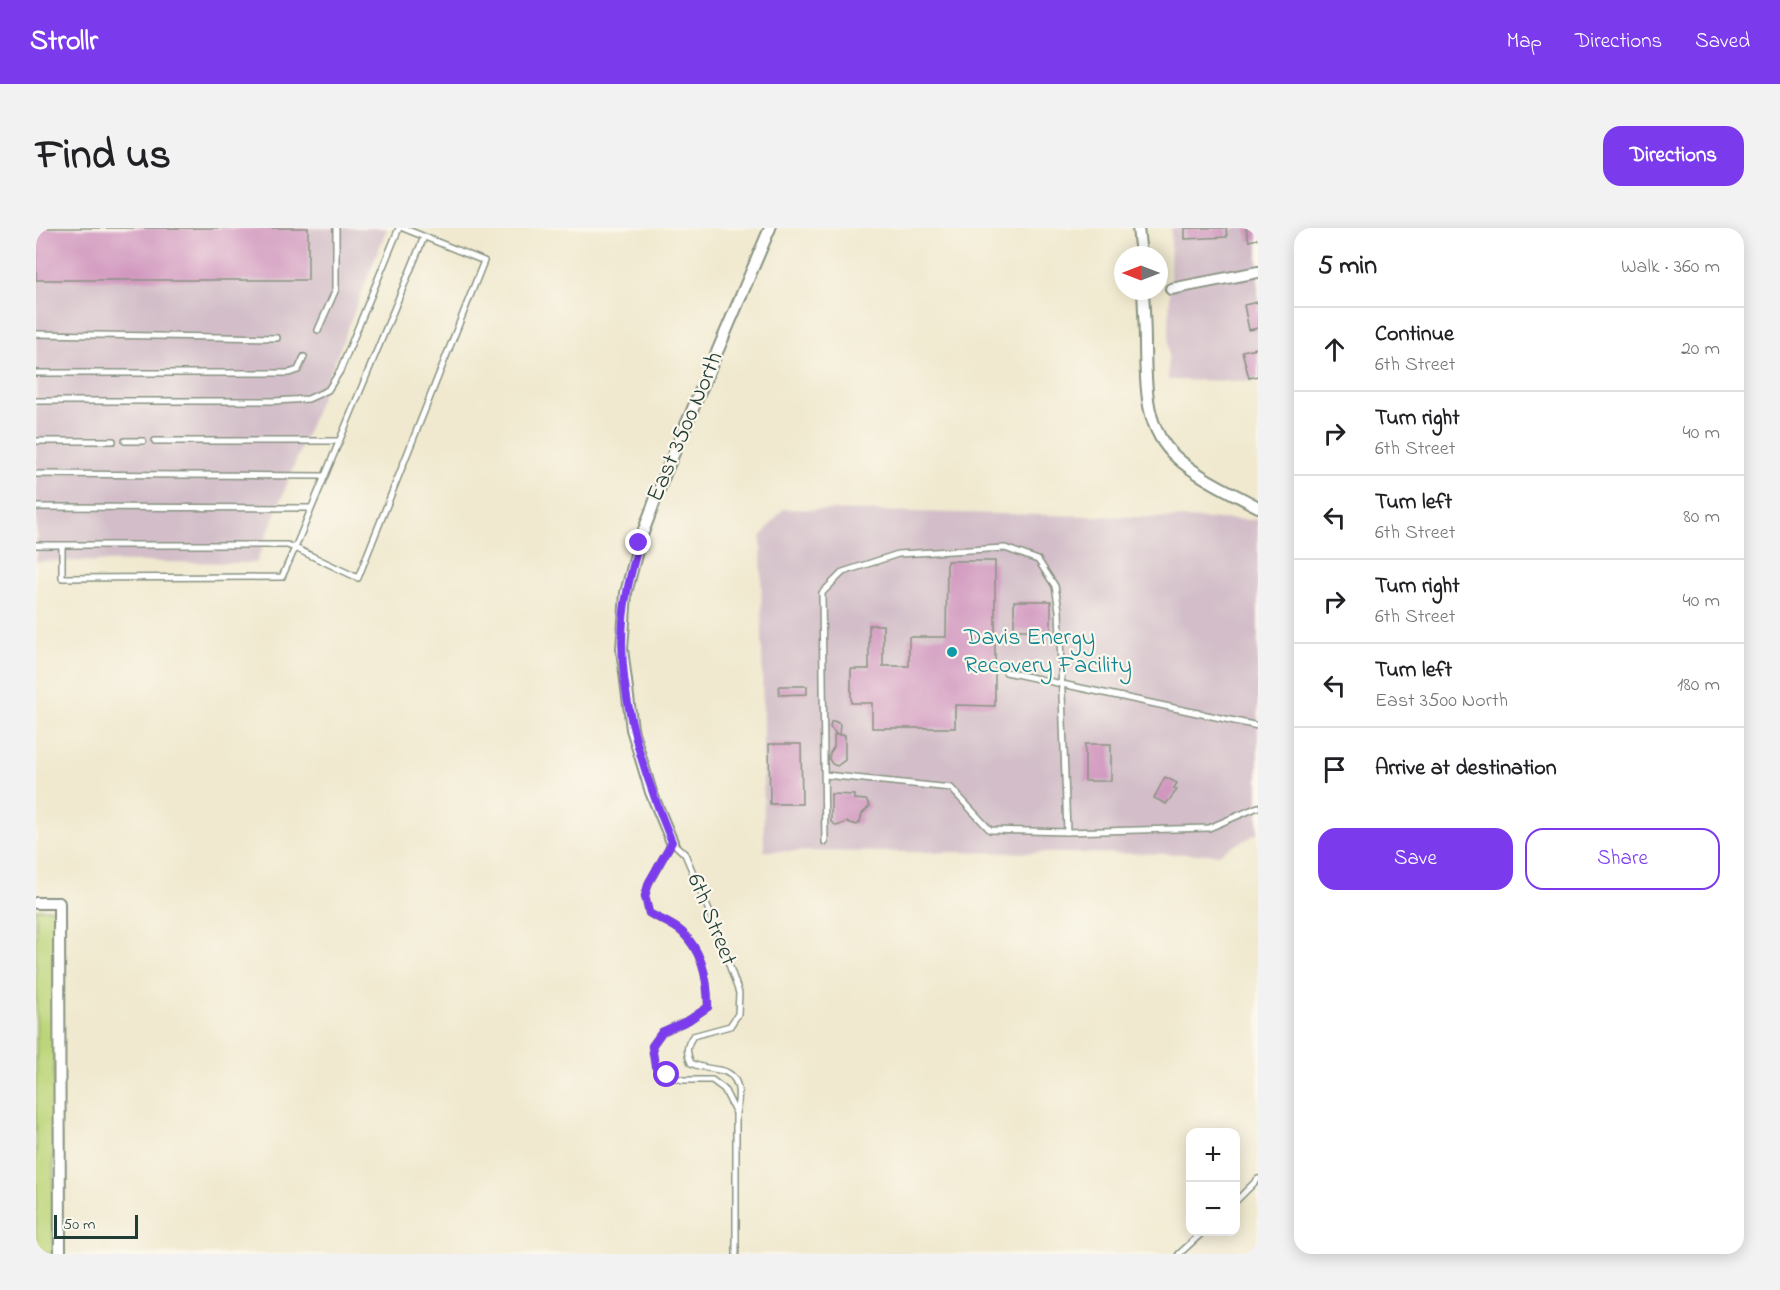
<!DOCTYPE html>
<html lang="en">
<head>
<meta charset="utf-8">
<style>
  :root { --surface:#fff; --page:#f2f2f2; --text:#202124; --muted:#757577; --line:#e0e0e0; --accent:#7c3aed }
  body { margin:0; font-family:"Indie Flower",sans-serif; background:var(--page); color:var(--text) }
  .controls { position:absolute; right:18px; bottom:18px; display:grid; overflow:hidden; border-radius:12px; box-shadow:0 3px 15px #0003 }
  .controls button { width:54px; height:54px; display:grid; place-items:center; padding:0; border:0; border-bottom:2px solid var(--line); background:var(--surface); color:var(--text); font:30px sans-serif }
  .compass { position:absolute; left:1078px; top:18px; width:54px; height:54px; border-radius:50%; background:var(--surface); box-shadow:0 3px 15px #0003; rotate:270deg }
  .scale { position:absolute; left:18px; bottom:15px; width:84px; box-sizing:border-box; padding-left:6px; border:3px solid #1f3d34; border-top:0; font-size:16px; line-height:21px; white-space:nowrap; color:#1f3d34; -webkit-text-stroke:4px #fbf7ec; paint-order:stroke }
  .stop { position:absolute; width:18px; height:18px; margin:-14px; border:4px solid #7c3aed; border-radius:50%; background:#fff }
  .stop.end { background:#7c3aed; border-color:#fff; box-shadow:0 2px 6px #0008 }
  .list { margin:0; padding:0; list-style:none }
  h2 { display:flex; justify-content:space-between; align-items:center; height:78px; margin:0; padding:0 24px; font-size:26px }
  h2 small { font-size:20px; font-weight:400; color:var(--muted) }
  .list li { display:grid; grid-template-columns:39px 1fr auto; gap:18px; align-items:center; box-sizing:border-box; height:84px; padding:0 24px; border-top:2px solid var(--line) }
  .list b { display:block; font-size:22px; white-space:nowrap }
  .list p { margin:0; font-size:20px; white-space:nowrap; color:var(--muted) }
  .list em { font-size:20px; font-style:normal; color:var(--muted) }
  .actions { display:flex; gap:12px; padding:18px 24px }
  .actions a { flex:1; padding:14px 0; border:2px solid var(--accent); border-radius:18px; text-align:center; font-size:21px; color:var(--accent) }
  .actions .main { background:var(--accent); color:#fff }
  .icon { flex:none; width:33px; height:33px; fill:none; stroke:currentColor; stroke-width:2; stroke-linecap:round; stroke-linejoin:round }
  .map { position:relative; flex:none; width:1222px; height:1026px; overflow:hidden; border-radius:18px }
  header { display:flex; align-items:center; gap:36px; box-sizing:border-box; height:84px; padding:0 30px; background:var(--accent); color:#fff }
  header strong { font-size:28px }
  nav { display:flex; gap:33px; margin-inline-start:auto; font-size:21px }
  .intro { display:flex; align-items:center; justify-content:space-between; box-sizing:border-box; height:144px; padding:0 36px }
  h1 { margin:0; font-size:42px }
  .button { padding:15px 27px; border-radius:18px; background:var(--accent); color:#fff; font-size:21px; font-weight:700 }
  main { display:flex; gap:36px; padding:0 36px }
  aside { flex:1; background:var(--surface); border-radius:18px; box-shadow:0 3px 15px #0003 }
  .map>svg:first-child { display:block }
  .industrial { fill:#d2bdc8 }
  .green { fill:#bdd57a; stroke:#6e8957; stroke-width:1.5 }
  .building { fill:#d197bf }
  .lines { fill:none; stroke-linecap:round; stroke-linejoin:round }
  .lane-casing { stroke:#889382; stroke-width:8 }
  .street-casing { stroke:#889382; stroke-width:14 }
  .lane { stroke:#fff; stroke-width:5 }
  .street { stroke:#fff; stroke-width:10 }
  .route { stroke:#7c3aed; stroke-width:8 }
  .culture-dot { fill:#0f9aa8; stroke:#fbf7ec; stroke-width:2 }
  .labels { text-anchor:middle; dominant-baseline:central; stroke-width:4.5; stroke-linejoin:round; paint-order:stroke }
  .street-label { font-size:24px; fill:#1f3d34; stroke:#fbf7ec }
  .culture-label { font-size:24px; fill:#0d838f; stroke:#fbf7ec; text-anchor:start }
</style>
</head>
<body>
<header>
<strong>Strollr</strong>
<nav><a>Map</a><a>Directions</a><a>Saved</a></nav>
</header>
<div class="intro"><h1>Find us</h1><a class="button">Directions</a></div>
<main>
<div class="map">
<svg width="1222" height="1026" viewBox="0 0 1222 1026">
  <rect width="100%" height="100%" fill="#fbf7ec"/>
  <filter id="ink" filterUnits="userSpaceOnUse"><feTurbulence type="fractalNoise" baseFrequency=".0167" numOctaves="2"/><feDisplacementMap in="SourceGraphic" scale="12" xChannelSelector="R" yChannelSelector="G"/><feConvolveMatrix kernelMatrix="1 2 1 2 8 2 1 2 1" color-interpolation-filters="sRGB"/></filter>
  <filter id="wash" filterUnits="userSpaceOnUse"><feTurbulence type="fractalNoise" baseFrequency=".008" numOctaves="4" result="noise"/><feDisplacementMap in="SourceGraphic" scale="24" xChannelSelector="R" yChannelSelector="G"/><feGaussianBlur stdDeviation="1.35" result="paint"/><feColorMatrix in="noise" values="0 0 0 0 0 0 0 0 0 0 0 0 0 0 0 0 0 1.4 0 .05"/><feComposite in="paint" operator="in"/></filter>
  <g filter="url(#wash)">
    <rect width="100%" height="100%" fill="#f0e9cf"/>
    <g class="industrial">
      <polygon points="0,0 351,0 220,335 0,333"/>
      <polygon points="1135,0 1222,0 1222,153 1132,152"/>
      <polygon points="747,281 1222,292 1222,605 1182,626 728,623 725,309"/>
    </g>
    <polygon class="green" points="0,681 19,681 17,1026 0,1026"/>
    <g id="blocks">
      <g class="building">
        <rect x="0" y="0" width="272" height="52"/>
        <polygon points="1149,0 1190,0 1191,9 1149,11"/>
        <polygon points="1210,0 1222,0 1222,11 1213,13"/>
        <polygon points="1222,74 1222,100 1213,102 1208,77"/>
        <polygon points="1222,120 1222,148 1213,150 1206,123"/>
        <polygon points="911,333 959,333 959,478 919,477 919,500 836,500 836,475 815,475 815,441 833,441 833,397 847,397 847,438 873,438 873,409 910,409"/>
        <rect x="978" y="373" width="37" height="29"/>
        <polygon points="743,458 771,458 771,466 743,467"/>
        <polygon points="798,493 804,496 803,507 809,507 809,532 801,538 796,536 793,531 794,525 798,519 798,507 801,507 794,499 795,494"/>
        <polygon points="733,516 765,516 766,576 734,576"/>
        <rect x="1049" y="516" width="26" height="37"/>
        <polygon points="1129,549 1141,555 1138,560 1141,562 1130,576 1118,570"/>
        <polygon points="795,566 818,567 818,571 830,572 834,578 826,586 824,594 821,597 810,594 801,598 795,594"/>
      </g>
    </g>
  </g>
  <g filter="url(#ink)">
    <use href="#blocks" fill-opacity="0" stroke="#889382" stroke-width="1.5"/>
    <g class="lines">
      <g class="lane-casing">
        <g id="lane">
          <polyline points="367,0 448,33 322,350 259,320 388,9"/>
          <polyline points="282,102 300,61 300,0"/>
          <polyline points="0,106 241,110"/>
          <polyline points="0,145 253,145 262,142 268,129"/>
          <polyline points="0,173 239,173 272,171 292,162 304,143 363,0"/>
          <polyline points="0,213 77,213"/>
          <polyline points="89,213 107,213"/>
          <polyline points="119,213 303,213"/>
          <polyline points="0,246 288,248"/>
          <polyline points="0,279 275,280"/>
          <polyline points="0,317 251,317 259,320 246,349 26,350 26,317"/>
          <polyline points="970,444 1222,498"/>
          <polyline points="789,547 915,560 954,602 1031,604 1173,600 1222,579"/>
          <polyline points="789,614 786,365 807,344 862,326 969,320 1002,332 1019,358 1023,382 1031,604"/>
          <polyline points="1200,973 1222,951"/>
          <path d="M700,1026v-141c4,-17 6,-39 -17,-43 -11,-2 -18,-2 -28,-7 -5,-11 -5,-17 2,-27l37,-10 8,-12 1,-21 -22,-63 -32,-76 -13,-12 -23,41 -4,13 4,17c10,6 24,11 33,19 20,19 26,49 26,75l-19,13 -27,12 -10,14 3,20 12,9 16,5h29l12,9 12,24"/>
          <polyline points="1143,1026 1167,1004"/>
        </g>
      </g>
      <g class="street-casing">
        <g id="street">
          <polyline points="1102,0 1105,27"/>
          <polyline points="1135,61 1222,44"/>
          <path d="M1107,63c1,18 2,37 2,55 1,39 -1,82 31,111 23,21 55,35 82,50"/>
          <polyline points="636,614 615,564 596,501 586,421 590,365 603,315 629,246 734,0"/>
          <polyline points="0,675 23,675 24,1026"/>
        </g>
      </g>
      <use href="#lane" class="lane"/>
      <use href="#street" class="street"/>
    </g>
  </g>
  <g class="lines" filter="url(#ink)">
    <path class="route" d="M603,315c-4,16 -9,32 -12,49 -17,83 13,173 45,250l-23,40 -4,14 4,17c10,6 24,11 33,19 20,19 26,49 26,75l-19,13 -27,12 -10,14 3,20 12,9"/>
  </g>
  <circle class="culture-dot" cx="916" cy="424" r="6"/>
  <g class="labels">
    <g class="street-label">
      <text transform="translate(650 199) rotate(-67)">East 3500 North</text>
      <text transform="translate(675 692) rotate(68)">6th Street</text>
    </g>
    <g class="culture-label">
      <text x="928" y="410">Davis Energy<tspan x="928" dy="28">Recovery Facility</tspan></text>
    </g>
  </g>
</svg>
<div class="controls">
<button>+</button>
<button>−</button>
</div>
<svg class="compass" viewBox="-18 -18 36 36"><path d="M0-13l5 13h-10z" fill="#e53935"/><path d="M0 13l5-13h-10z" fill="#757577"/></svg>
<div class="scale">50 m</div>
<div class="stop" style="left:631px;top:847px"></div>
<div class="stop end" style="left:603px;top:315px"></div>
</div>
<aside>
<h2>5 min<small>Walk · 360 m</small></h2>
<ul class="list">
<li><svg class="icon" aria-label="ahead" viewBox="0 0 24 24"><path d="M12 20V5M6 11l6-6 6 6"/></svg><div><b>Continue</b><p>6th Street</p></div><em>20 m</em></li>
<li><svg class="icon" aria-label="right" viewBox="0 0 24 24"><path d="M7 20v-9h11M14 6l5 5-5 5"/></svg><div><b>Turn right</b><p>6th Street</p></div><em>40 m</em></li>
<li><svg class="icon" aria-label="left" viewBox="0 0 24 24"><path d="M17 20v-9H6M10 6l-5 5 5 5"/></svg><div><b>Turn left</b><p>6th Street</p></div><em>80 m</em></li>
<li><svg class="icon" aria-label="right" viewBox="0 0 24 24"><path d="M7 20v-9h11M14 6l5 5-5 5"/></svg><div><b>Turn right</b><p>6th Street</p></div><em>40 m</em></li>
<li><svg class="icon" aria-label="left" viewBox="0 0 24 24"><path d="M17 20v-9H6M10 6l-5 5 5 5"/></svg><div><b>Turn left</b><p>East 3500 North</p></div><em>180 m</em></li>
<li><svg class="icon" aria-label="arrive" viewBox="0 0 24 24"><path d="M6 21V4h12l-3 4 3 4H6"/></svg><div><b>Arrive at destination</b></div></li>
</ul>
<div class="actions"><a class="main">Save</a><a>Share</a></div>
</aside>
</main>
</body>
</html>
